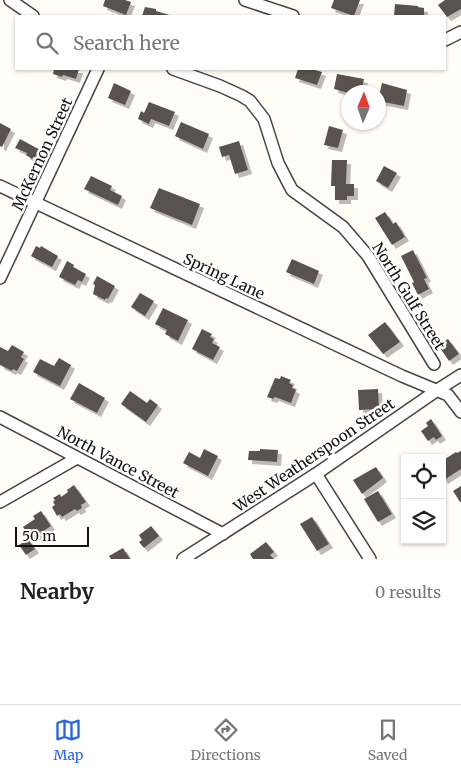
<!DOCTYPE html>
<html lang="en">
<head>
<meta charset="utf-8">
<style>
  :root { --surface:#fff; --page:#f2f2f2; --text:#222; --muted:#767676; --line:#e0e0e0; --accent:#2563eb }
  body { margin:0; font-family:Merriweather,serif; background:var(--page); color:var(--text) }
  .controls { position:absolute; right:15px; bottom:15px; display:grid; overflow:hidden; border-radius:0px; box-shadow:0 1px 4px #0004 }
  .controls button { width:45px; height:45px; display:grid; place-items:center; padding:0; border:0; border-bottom:1px solid var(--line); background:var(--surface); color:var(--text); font:25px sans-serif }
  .compass { position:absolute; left:341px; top:85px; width:45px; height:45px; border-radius:50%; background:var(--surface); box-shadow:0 1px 4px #0004; rotate:2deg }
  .scale { position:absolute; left:15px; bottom:12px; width:74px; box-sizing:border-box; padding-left:5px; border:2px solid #111; border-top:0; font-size:14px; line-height:18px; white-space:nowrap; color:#111; -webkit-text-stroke:4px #fff; paint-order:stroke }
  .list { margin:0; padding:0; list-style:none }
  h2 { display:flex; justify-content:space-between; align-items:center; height:65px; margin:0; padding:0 20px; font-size:21px }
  h2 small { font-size:16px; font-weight:400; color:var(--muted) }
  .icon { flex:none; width:28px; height:28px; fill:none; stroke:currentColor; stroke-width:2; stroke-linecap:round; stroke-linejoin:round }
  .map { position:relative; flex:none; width:461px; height:559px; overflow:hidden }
  .search { position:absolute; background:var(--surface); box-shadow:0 1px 4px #0004; left:15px; right:15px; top:15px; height:55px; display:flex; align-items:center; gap:12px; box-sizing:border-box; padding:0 18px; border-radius:0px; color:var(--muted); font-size:19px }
  .sheet { height:145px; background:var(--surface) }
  nav { display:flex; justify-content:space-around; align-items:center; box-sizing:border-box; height:70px; border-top:1px solid var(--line); background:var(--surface); font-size:14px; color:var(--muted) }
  nav a { display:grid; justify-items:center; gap:2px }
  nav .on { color:var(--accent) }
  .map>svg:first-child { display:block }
  .building { fill:#5a524d; filter:url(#shadow) }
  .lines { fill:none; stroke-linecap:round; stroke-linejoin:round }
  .minor-casing { stroke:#444; stroke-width:14 }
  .minor { stroke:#fff; stroke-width:11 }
  .labels { text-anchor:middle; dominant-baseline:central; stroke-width:5; stroke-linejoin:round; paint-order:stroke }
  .street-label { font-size:15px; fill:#111; stroke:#fff }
</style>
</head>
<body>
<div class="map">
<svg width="461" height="559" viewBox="0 0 461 559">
  <defs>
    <filter id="shadow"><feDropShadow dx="4" dy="4" stdDeviation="0" flood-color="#0004"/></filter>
  </defs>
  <rect width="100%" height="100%" fill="#fffdf5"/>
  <g class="building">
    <polygon points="105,0 125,0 131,2 126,15 103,6"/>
    <polygon points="334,0 360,0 354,16 331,8"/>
    <polygon points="445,0 461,0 461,9 447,17 438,5"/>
    <polygon points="395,4 418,6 418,7 424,8 424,16 394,16"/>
    <polygon points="145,7 156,9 156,11 173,16 142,16"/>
    <polygon points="54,69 79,69 76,79 63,75 62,77 53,74"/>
    <polygon points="298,69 312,69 322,72 317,85 295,78"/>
    <polygon points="337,74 364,79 361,92 348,93 334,89"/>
    <polygon points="114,83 131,91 125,105 108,98"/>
    <polygon points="382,83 407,90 404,106 378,101"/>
    <polygon points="149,102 175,112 169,126 151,119 149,124 138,119 141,111 144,113"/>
    <polygon points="181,122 209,134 203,149 175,136"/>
    <polygon points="0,123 11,129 2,147 0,146"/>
    <polygon points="329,126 343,130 338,148 324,145"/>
    <polygon points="20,139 44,152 40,160 33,157 32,159 26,155 27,153 15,148"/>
    <polygon points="239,141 248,170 235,174 229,155 222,157 219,147"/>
    <polygon points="332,160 347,160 346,184 354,184 354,196 347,196 347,200 335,200 335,186 331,186"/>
    <polygon points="384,166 397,173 388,188 376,181"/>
    <polygon points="91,176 112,186 110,190 122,196 118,205 84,189"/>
    <polygon points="159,188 200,204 192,225 150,208"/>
    <polygon points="385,212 393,224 396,222 405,237 392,245 375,218"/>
    <polygon points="36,246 40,248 41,246 58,256 52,267 31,256"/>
    <polygon points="413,250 427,278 424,279 429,289 418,295 412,283 414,282 401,256"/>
    <polygon points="292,259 319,271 314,284 286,272"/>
    <polygon points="67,261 74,265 73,267 86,274 82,282 78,280 75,285 59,277"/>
    <polygon points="97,276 115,286 108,299 106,298 105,300 93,294 95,285 93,284"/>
    <polygon points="140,293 154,301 145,316 131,307"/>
    <polygon points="163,308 188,320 178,341 165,334 167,330 155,324"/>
    <polygon points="385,322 400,342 383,354 368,335"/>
    <polygon points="202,329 212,334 210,337 214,339 212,343 220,347 213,360 192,349"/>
    <polygon points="448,339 459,354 449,361 438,345"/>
    <polygon points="12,345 24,352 21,357 24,359 17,371 13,369 12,371 0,365 0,347 8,351"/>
    <polygon points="59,358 71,365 60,386 33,372 40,359 54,366"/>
    <polygon points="281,376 291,380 289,383 293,385 292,388 296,390 291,403 275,397 273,399 267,397 275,378 280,379"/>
    <polygon points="79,383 105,398 97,413 70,399"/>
    <polygon points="378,389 379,409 359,410 358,390"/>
    <polygon points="130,391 147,403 150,399 158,405 146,422 121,404"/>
    <polygon points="431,419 442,436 436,440 434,437 428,441 421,431 428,426 426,423"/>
    <polygon points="204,449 218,456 208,476 183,463 189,452 200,458"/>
    <polygon points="260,449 278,450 277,462 248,460 249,451 260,451"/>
    <polygon points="461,451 461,469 444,480 442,476 442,461 456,452 457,453"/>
    <polygon points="376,467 383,478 362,494 353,480"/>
    <polygon points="74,485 86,502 81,505 82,508 77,511 75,509 62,517 60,514 57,516 52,507 55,505 53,502 55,500 53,498 60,494 61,497 68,492 67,490"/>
    <polygon points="461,486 461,502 460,502 453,491"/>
    <polygon points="378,491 392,514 378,522 364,499"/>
    <polygon points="41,511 51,526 31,539 23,527 35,519 33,516"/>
    <polygon points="312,517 329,544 317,551 300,524"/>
    <polygon points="151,526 159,536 144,548 139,542 142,540 139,535"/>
    <polygon points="28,539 35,549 26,555 19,545"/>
    <polygon points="266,542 274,552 270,555 274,559 253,559 250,554"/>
    <polygon points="123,548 130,559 111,559 109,556"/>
  </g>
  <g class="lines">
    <g class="minor-casing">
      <g id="minor">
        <polyline points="10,0 33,16"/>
        <polyline points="245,0 293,16"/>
        <polyline points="445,40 461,32"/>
        <polyline points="173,69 220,86 242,96 250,101 264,119 278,163 292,190 343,227 368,256 434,364"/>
        <polyline points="0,186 402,376 448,395 461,412"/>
        <polyline points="0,278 98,69"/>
        <polyline points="0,417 223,534"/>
        <polyline points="316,474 370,559"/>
        <polyline points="0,502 77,458"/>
        <polyline points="183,559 316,474 436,391 461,375"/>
      </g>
    </g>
    <use href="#minor" class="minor"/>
  </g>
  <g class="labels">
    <g class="street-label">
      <text transform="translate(42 154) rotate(-65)">McKernon Street</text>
      <text transform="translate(224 276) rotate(25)">Spring Lane</text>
      <text transform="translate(409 296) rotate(58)">North Gulf Street</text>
      <text transform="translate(314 455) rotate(-34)">West Weatherspoon Street</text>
      <text transform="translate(118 462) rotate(28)">North Vance Street</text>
    </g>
  </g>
</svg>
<div class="controls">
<button><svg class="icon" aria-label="locate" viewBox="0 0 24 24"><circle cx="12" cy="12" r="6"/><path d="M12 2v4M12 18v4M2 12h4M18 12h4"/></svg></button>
<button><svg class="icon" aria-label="layers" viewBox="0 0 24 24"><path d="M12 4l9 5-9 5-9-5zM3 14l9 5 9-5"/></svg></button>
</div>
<svg class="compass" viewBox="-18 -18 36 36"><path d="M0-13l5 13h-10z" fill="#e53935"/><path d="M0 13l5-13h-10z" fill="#767676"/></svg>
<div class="scale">50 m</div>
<div class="search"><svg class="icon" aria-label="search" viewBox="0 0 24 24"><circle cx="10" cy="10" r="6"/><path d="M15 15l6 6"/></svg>Search here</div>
</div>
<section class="sheet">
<h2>Nearby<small>0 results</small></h2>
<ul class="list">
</ul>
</section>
<nav>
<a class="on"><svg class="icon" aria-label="map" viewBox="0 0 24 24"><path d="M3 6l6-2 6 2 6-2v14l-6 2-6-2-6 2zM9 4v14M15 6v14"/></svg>Map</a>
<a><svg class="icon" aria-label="directions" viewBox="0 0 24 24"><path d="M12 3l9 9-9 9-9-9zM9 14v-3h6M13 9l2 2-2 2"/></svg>Directions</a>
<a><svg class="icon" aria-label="saved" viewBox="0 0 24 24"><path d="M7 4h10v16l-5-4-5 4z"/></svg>Saved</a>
</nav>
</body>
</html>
